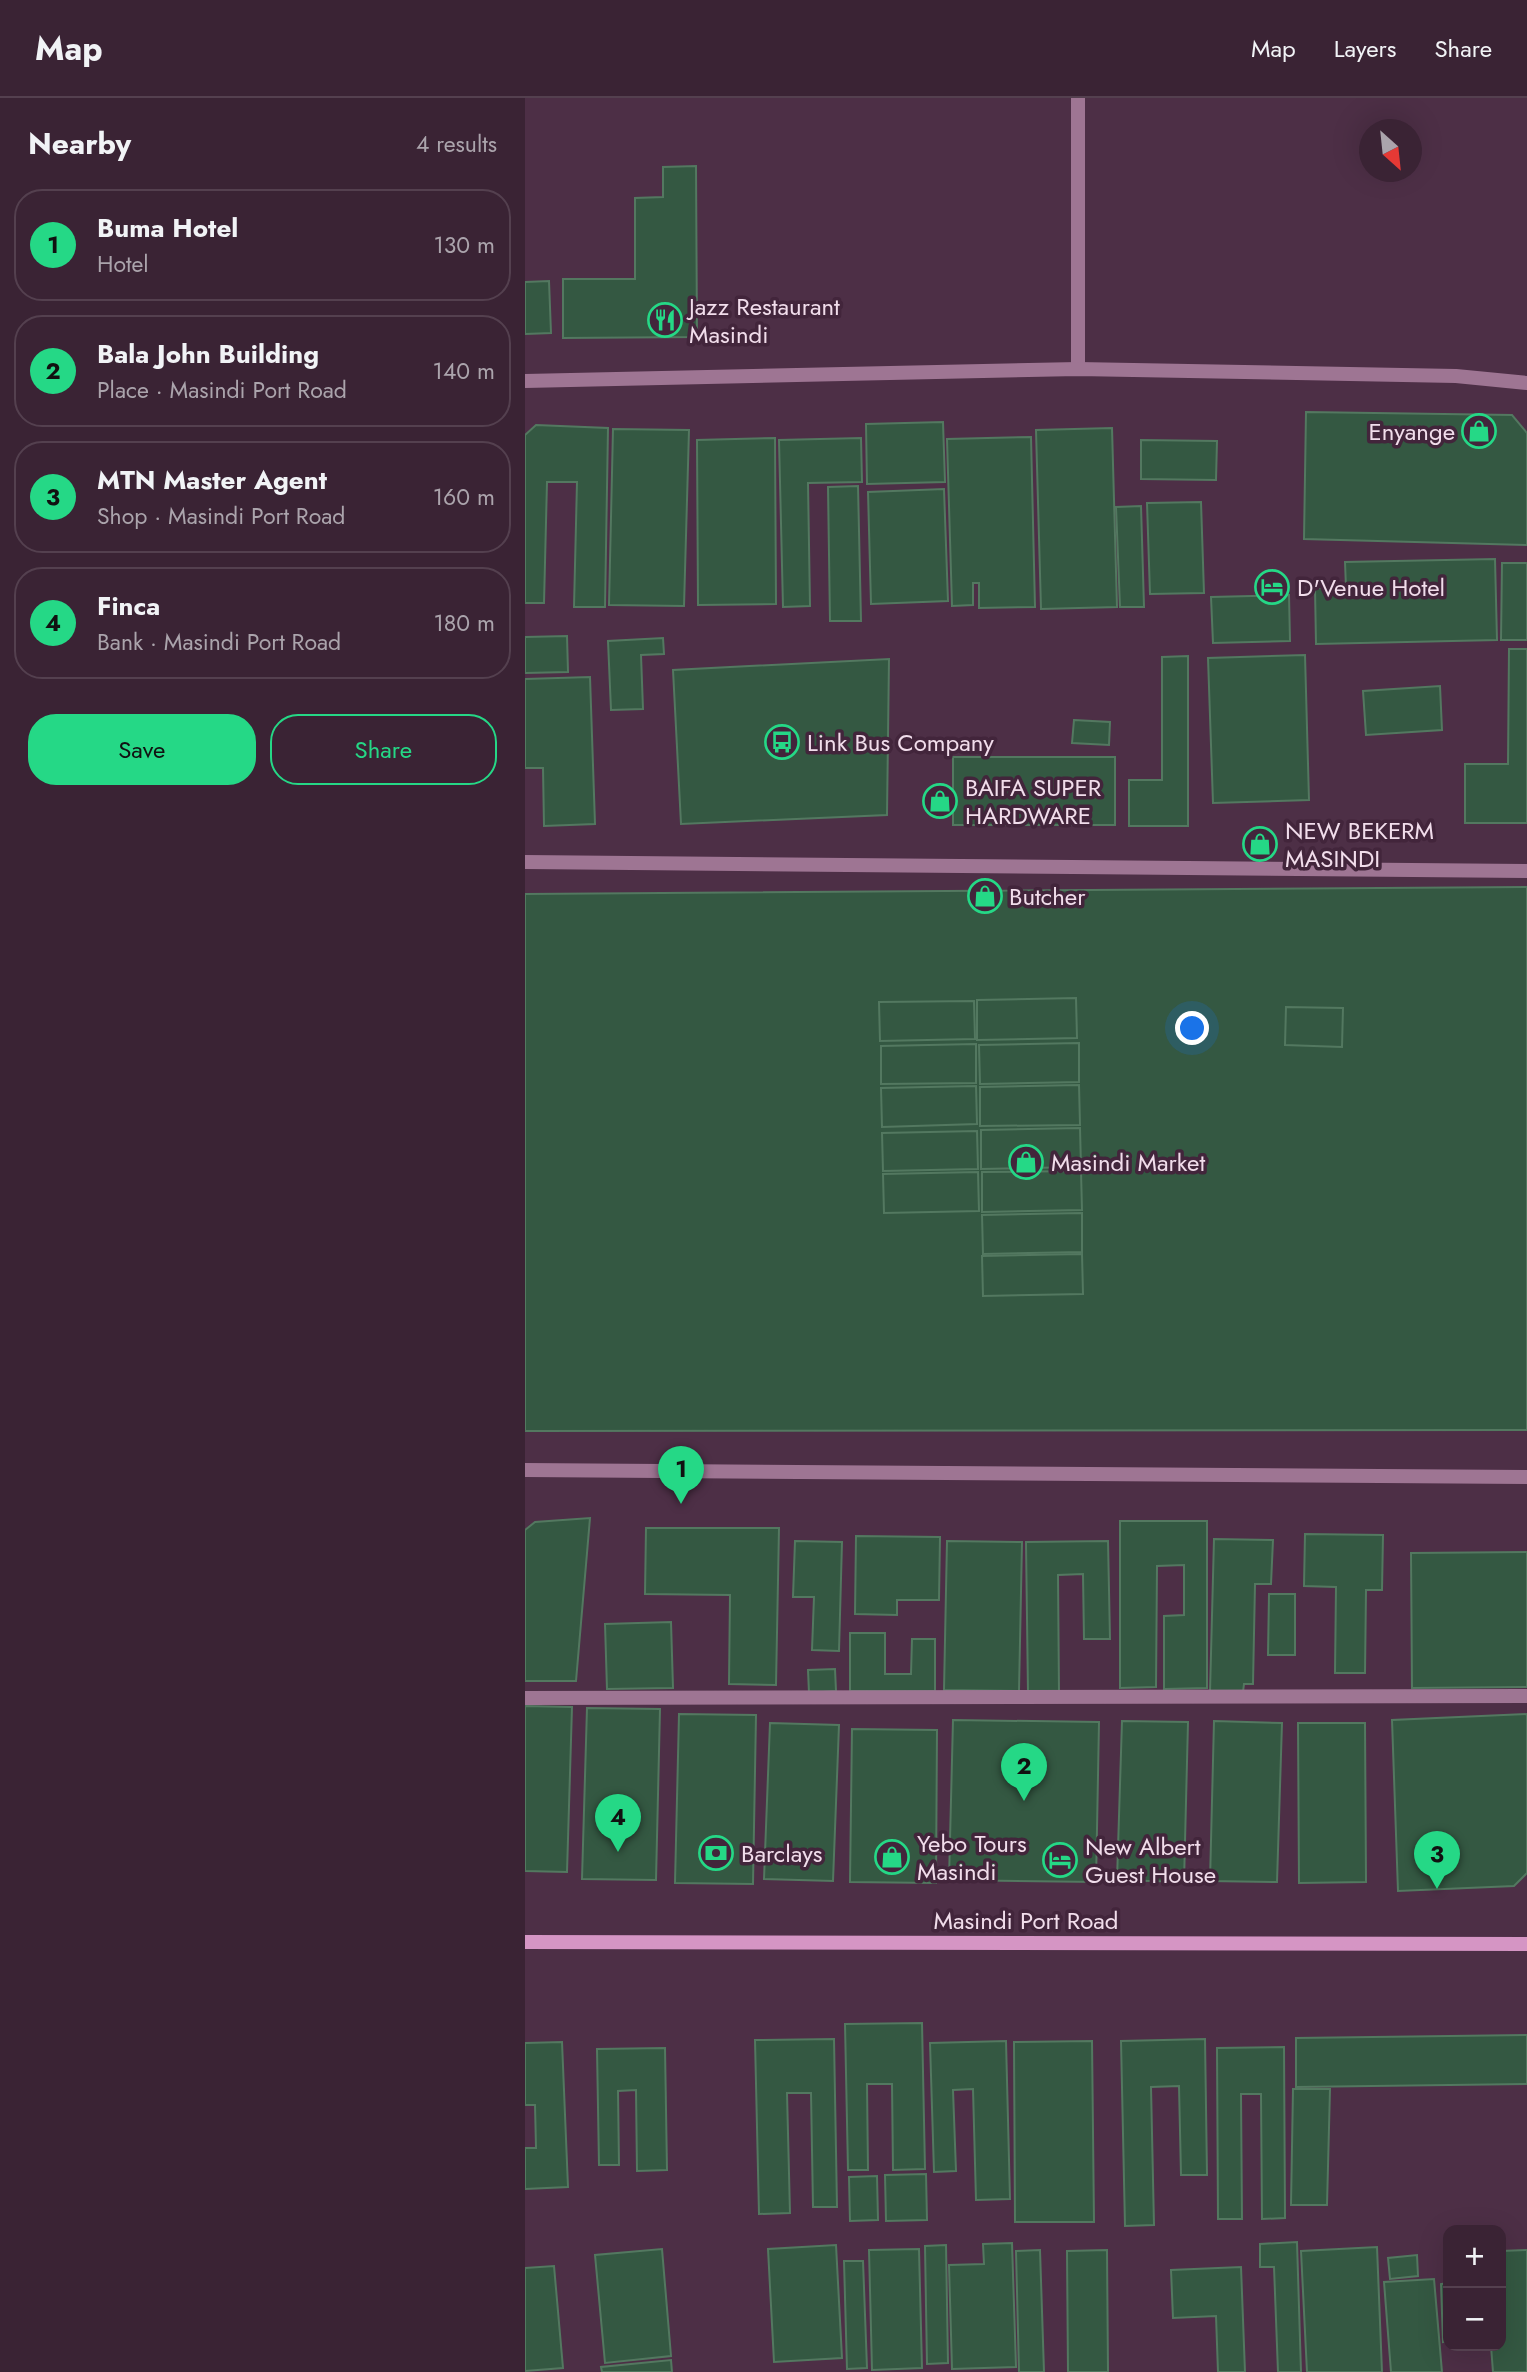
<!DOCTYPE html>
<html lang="en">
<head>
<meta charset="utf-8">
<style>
  :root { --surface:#3a2334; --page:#452f40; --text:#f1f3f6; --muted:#aba4ac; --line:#54404f; --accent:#25d886 }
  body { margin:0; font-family:Jost,sans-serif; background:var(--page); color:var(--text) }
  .controls { position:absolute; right:21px; bottom:21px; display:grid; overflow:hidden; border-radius:14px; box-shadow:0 7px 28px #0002 }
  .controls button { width:63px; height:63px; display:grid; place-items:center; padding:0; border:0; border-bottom:2px solid var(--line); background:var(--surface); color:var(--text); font:35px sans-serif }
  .compass { position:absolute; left:834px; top:21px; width:63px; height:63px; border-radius:50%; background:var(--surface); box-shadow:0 7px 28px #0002; rotate:153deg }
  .you { position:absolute; left:668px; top:931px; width:24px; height:24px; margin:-18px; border:5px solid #fff; border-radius:50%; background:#1a73e8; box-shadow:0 0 0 10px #1a73e833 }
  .badge { display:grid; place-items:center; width:46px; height:46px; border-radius:50%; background:var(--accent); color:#111; font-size:23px; font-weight:700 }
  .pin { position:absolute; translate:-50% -58px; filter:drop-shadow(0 2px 4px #0008) }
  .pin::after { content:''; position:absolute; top:37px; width:24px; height:21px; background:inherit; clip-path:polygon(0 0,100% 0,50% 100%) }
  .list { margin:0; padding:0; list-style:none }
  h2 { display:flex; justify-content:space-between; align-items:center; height:91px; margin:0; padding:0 28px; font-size:30px }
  h2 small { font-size:23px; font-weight:400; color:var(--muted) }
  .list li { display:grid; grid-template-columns:46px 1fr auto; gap:21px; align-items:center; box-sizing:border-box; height:112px; margin:0 14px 14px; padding:0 14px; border:2px solid var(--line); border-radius:28px }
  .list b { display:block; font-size:26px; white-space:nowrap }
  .list p { margin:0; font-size:23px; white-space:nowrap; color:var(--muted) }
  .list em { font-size:23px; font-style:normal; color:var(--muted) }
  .actions { display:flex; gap:14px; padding:21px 28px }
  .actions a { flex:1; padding:16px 0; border:2px solid var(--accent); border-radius:28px; text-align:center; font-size:24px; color:var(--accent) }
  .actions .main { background:var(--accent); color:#111 }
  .map { position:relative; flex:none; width:1002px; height:2274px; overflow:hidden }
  header { display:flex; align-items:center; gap:42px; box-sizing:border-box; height:98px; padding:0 35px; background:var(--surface); border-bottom:2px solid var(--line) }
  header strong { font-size:33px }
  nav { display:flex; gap:38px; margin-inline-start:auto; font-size:24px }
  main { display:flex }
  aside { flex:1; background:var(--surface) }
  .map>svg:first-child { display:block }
  .building { fill:#345842; stroke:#537860; stroke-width:2 }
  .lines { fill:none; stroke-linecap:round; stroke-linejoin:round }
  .minor { stroke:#9e7593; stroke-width:14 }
  .secondary { stroke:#d595c4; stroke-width:14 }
  .labels { text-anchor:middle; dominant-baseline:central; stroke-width:7; stroke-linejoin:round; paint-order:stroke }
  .poi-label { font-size:24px; fill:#f1ddeb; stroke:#42253b; text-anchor:start }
  .street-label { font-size:24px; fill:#f1ddeb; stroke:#42253b }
</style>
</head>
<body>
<header>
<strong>Map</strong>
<nav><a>Map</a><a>Layers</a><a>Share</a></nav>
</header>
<main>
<aside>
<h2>Nearby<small>4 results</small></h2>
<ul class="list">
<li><span class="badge">1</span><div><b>Buma Hotel</b><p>Hotel</p></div><em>130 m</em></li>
<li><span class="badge">2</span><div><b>Bala John Building</b><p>Place · Masindi Port Road</p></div><em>140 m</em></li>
<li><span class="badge">3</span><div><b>MTN Master Agent</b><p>Shop · Masindi Port Road</p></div><em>160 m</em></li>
<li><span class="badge">4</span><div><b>Finca</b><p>Bank · Masindi Port Road</p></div><em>180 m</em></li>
</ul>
<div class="actions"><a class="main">Save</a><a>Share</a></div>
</aside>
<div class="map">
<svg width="1002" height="2274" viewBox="0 0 1002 2274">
  <rect width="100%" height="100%" fill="#4d2f46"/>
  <g class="building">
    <polygon points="171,68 172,239 38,240 38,181 110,181 110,100 138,99 138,69"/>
    <polygon points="24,183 26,235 0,236 0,184"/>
    <polygon points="781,314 987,317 1002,335 1002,447 779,441"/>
    <polygon points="418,324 420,384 342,386 341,326"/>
    <polygon points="11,327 83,330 80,509 49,509 52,384 22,384 19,505 0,505 0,337"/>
    <polygon points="587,330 592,509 516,511 511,332"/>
    <polygon points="88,331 164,332 159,508 84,507"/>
    <polygon points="506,339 510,509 454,510 454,485 448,485 448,507 427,508 422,341"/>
    <polygon points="250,340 251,506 173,507 172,342"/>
    <polygon points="336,340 337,384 283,385 285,508 258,509 254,342"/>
    <polygon points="616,342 692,343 691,382 616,381"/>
    <polygon points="333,388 336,523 305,523 303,389"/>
    <polygon points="419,391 423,503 346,506 343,394"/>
    <polygon points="676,404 679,495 625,496 622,405"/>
    <polygon points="616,408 619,509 595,509 591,409"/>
    <polygon points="970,461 972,542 791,546 790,490 821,490 820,464"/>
    <polygon points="977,465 1002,465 1002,542 976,542"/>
    <polygon points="764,497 765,543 688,545 686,499"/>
    <polygon points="42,538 43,574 0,575 0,539"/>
    <polygon points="138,540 139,556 116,557 118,611 86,612 83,543"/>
    <polygon points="984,551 1002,551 1002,725 940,725 940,666 983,666"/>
    <polygon points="780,557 784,702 688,705 683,560"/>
    <polygon points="663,558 663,728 604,728 604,682 637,682 637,559"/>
    <polygon points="364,561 362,717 156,726 148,572"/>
    <polygon points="65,579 70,726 19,728 18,670 0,670 0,581"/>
    <polygon points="915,588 917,632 841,637 838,593"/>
    <polygon points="549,622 585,624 584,647 547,645"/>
    <rect x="428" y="659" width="162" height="68"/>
    <polygon points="1002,789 1002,1332 0,1333 0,796"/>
    <polygon points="551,900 552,940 452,942 452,902"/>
    <polygon points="449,903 450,941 355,943 354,904"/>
    <polygon points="761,909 818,910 817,949 760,947"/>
    <polygon points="554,945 554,984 455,986 454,947"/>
    <polygon points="451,946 451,985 356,986 356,948"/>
    <polygon points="554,987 555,1027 455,1028 455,989"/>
    <polygon points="451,988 452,1026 357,1029 356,990"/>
    <polygon points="555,1030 556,1069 456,1071 456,1032"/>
    <polygon points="452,1033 453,1071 358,1073 357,1035"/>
    <polygon points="556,1073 557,1112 457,1114 457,1074"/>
    <polygon points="453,1074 454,1113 359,1115 358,1076"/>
    <polygon points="557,1115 557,1154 458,1156 457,1117"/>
    <polygon points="557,1156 558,1196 458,1198 457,1158"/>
    <polygon points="65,1420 51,1583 0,1583 0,1432 10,1424"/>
    <polygon points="595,1423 682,1423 682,1590 639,1591 639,1518 659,1517 659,1467 632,1468 631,1589 595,1590"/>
    <polygon points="121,1430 254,1430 251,1587 204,1586 205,1497 120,1496"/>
    <polygon points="780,1436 858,1437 857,1492 841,1492 840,1575 810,1575 811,1489 779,1488"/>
    <polygon points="331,1438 415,1439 414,1502 372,1502 372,1517 330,1516"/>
    <polygon points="689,1441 748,1442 746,1486 730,1486 728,1586 719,1586 718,1594 685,1594"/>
    <polygon points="270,1443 317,1444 314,1553 287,1552 289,1499 268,1499"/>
    <polygon points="422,1443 497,1444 494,1593 419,1592"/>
    <polygon points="583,1443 585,1541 559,1541 558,1476 533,1477 534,1594 503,1595 501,1444"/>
    <polygon points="1002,1454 1002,1589 887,1590 886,1455"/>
    <polygon points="744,1496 770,1496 770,1557 743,1557"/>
    <polygon points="146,1524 148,1590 82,1591 80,1526"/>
    <polygon points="325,1535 360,1535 360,1576 386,1576 387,1541 410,1541 410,1593 325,1593"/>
    <polygon points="310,1571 311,1593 284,1595 283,1572"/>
    <polygon points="0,1608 47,1609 42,1774 0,1773"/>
    <polygon points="62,1610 135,1611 131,1782 57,1781"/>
    <polygon points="154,1616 231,1617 228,1786 150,1785"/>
    <polygon points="1002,1616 1002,1775 989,1788 873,1793 867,1622"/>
    <polygon points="428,1622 574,1624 571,1784 424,1782"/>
    <polygon points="597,1623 663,1624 659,1784 592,1782"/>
    <polygon points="689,1623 757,1625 752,1784 685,1783"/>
    <polygon points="245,1625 314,1627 308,1783 239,1781"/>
    <polygon points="773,1625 840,1625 841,1784 774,1785"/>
    <polygon points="327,1631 412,1632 411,1785 325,1784"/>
    <polygon points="397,1925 400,2071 368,2072 367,1986 342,1986 343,2072 323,2072 320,1926"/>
    <polygon points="1002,1937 1002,1986 771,1989 771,1940"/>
    <polygon points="309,1941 312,2109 288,2109 286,1995 262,1995 265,2115 234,2116 230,1942"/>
    <polygon points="680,1941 682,2077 656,2077 654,1988 626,1989 629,2127 600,2128 596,1943"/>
    <polygon points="481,1943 485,2101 451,2102 448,1991 428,1992 431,2073 409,2074 405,1945"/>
    <polygon points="567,1943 569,2124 490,2124 489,1944"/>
    <polygon points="37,1944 43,2089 0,2091 0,2050 11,2050 10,2007 0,2007 0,1945"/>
    <polygon points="759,1949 760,2120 737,2121 736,1996 716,1996 717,2121 693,2121 692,1950"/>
    <polygon points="140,1950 142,2072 112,2073 111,1992 93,1993 94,2067 74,2067 72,1951"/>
    <polygon points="768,1991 805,1991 802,2107 766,2107"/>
    <polygon points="401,2076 402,2122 361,2123 360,2077"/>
    <polygon points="352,2078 353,2122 325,2123 324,2079"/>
    <polygon points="772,2144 776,2274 753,2274 749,2169 735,2169 735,2146"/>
    <polygon points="487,2145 491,2269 427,2271 424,2167 459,2166 458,2146"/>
    <polygon points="311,2147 317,2260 249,2264 243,2151"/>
    <polygon points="421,2147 423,2265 402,2266 400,2148"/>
    <polygon points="852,2149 857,2274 782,2274 776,2153"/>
    <polygon points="137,2151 146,2258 80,2265 70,2157"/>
    <polygon points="394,2151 397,2270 347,2272 344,2152"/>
    <polygon points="515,2152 519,2274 494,2274 491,2153"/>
    <polygon points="582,2152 583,2274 543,2274 542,2153"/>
    <polygon points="1002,2152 1002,2274 968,2274 966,2248 976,2248 976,2153"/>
    <polygon points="892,2157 893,2178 865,2181 863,2160"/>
    <polygon points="319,2163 338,2163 342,2270 322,2271"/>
    <polygon points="29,2168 38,2270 0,2273 0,2170"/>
    <polygon points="716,2169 720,2274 693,2274 691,2218 648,2220 646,2172"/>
    <polygon points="909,2181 917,2274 866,2274 859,2184"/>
    <polygon points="923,2185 923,2243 918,2244 916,2186"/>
    <polygon points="146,2262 147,2274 77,2274 76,2269"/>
  </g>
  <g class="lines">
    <g class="minor">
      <polyline points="553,0 553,271"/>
      <polyline points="0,283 553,271 931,278 1002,285"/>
      <polyline points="0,764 1002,773"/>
      <polyline points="0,1372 1002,1379"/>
      <polyline points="0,1600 1002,1598"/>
    </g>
    <polyline class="secondary" points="0,1844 1002,1846"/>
  </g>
  <defs>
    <g id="restaurant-ring" transform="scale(1.75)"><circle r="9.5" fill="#42253b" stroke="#25d886" stroke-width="1.5"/><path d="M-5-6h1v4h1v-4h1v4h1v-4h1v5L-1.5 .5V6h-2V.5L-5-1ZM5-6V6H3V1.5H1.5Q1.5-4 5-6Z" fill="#25d886"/></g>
    <g id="shop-ring" transform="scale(1.75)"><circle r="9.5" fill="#42253b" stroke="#25d886" stroke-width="1.5"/><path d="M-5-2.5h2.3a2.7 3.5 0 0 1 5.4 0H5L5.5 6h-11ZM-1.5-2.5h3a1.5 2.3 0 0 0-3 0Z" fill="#25d886"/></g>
    <g id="hotel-ring" transform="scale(1.75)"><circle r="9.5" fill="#42253b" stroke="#25d886" stroke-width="1.5"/><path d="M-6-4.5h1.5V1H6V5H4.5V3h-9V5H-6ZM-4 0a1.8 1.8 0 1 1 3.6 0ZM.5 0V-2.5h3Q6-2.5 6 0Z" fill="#25d886"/></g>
    <g id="bus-ring" transform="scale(1.75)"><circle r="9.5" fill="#42253b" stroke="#25d886" stroke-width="1.5"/><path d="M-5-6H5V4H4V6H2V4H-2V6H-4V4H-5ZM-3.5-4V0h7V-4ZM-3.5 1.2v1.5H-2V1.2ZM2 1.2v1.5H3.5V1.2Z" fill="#25d886"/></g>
    <g id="bank-ring" transform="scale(1.75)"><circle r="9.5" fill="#42253b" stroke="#25d886" stroke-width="1.5"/><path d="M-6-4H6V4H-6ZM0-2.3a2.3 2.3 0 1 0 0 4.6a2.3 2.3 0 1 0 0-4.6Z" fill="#25d886"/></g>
  </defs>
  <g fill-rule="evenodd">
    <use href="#restaurant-ring" x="140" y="222"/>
    <use href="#shop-ring" x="954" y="333"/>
    <use href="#hotel-ring" x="747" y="489"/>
    <use href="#bus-ring" x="257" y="644"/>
    <use href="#shop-ring" x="415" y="703"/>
    <use href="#shop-ring" x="735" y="746"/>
    <use href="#shop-ring" x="460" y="798"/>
    <use href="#shop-ring" x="501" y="1064"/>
    <use href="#bank-ring" x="191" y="1755"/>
    <use href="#shop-ring" x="367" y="1759"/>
    <use href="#hotel-ring" x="535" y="1762"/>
  </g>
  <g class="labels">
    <g class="poi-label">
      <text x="164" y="208">Jazz Restaurant<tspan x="164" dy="28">Masindi</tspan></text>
      <text x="930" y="333" text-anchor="end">Enyange</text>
      <text x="772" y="489">D'Venue Hotel</text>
      <text x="282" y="644">Link Bus Company</text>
      <text x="440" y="689">BAIFA SUPER<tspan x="440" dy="28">HARDWARE</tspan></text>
      <text x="760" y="732">NEW BEKERM<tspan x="760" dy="28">MASINDI</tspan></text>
      <text x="484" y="798">Butcher</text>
      <text x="526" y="1064">Masindi Market</text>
      <text x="392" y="1745">Yebo Tours<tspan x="392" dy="28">Masindi</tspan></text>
      <text x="560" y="1748">New Albert<tspan x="560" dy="28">Guest House</tspan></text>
      <text x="216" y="1755">Barclays</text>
    </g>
    <g class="street-label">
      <text x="501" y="1822">Masindi Port Road</text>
    </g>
  </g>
</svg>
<div class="controls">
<button>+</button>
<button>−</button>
</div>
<svg class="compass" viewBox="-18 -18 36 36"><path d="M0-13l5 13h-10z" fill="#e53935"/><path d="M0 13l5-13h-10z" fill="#aba4ac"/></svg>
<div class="you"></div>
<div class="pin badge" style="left:156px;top:1406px">1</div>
<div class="pin badge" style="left:499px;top:1703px">2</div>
<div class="pin badge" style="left:912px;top:1791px">3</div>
<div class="pin badge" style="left:93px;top:1754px">4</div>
</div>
</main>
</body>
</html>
